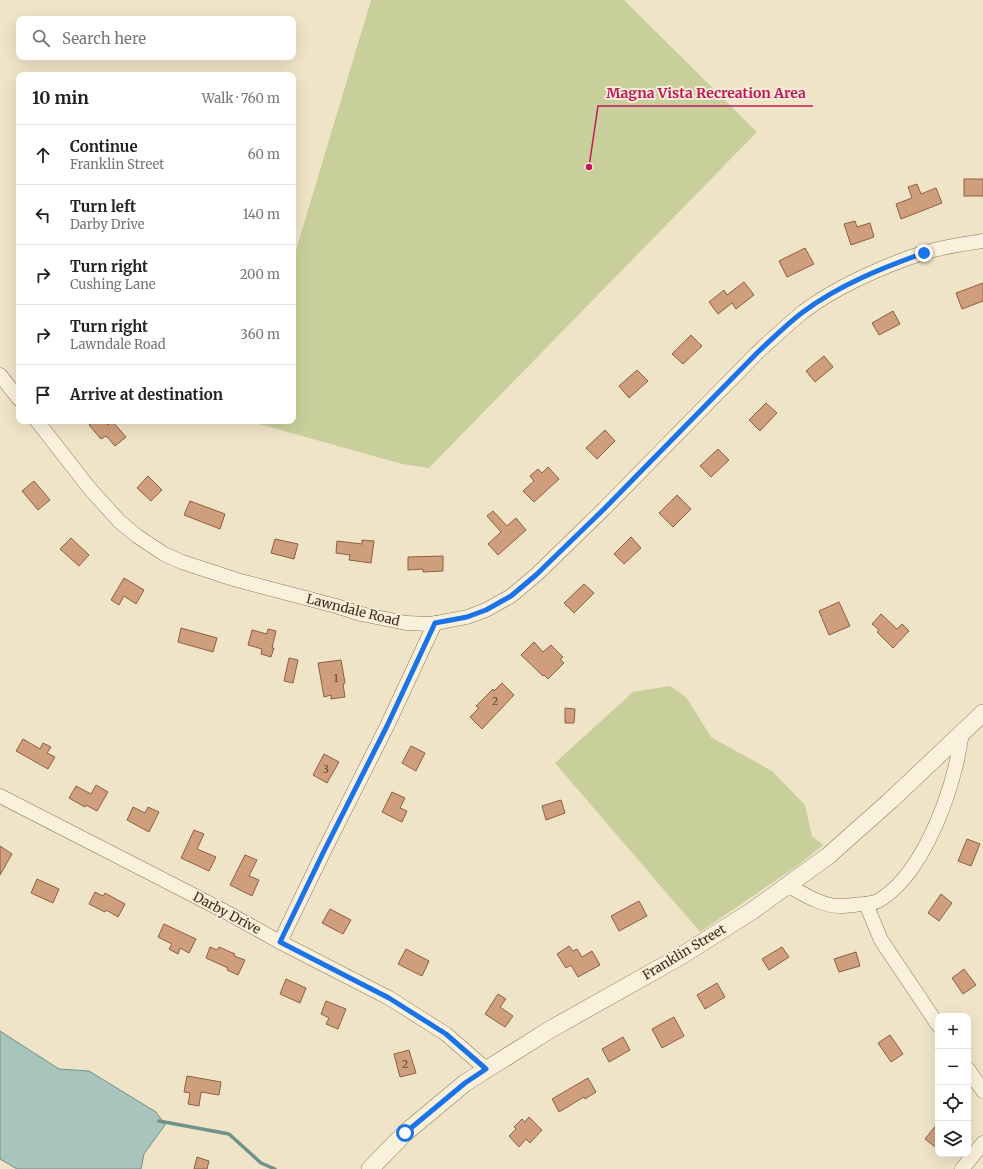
<!DOCTYPE html>
<html lang="en">
<head>
<meta charset="utf-8">
<style>
  :root { --surface:#fff; --page:#f6f6f6; --text:#222; --muted:#767676; --line:#e0e0e0 }
  body { margin:0; font-family:Merriweather,serif; background:var(--page); color:var(--text) }
  .controls { position:absolute; right:12px; bottom:12px; display:grid; overflow:hidden; border-radius:8px; box-shadow:0 4px 16px #0002 }
  .controls button { width:36px; height:36px; display:grid; place-items:center; padding:0; border:0; border-bottom:1px solid var(--line); background:var(--surface); color:var(--text); font:20px sans-serif }
  .stop { position:absolute; width:12px; height:12px; margin:-9px; border:3px solid #1a73e8; border-radius:50%; background:#fff }
  .stop.end { background:#1a73e8; border-color:#fff; box-shadow:0 1px 4px #0008 }
  .list { margin:0; padding:0; list-style:none }
  h2 { display:flex; justify-content:space-between; align-items:center; height:52px; margin:0; padding:0 16px; font-size:17px }
  h2 small { font-size:13px; font-weight:400; color:var(--muted) }
  .list li { display:grid; grid-template-columns:26px 1fr auto; gap:12px; align-items:center; box-sizing:border-box; height:60px; padding:0 16px; border-top:1px solid var(--line) }
  .list b { display:block; font-size:15px; white-space:nowrap }
  .list p { margin:0; font-size:13px; white-space:nowrap; color:var(--muted) }
  .list em { font-size:13px; font-style:normal; color:var(--muted) }
  .icon { flex:none; width:22px; height:22px; fill:none; stroke:currentColor; stroke-width:2; stroke-linecap:round; stroke-linejoin:round }
  .map { position:relative; flex:none; width:983px; height:1169px; overflow:hidden }
  .search { position:absolute; background:var(--surface); box-shadow:0 4px 16px #0002; left:16px; top:16px; width:280px; height:44px; display:flex; align-items:center; gap:10px; box-sizing:border-box; padding:0 14px; border-radius:8px; color:var(--muted); font-size:15px }
  .panel { position:absolute; background:var(--surface); box-shadow:0 4px 16px #0002; left:16px; top:72px; width:280px; height:352px; border-radius:8px }
  .map>svg:first-child { display:block }
  .green { fill:#c9cf9b }
  .water { fill:#a9c4bc; stroke:#6f938a }
  .lines { fill:none; stroke-linecap:round; stroke-linejoin:round }
  .stream { stroke:#6f938a; stroke-width:3.5 }
  .building { fill:#cf9f7d; stroke:#8d5f41 }
  .minor-casing { stroke:#8d765c; stroke-width:15 }
  .tertiary-casing { stroke:#8d765c; stroke-width:18 }
  .minor { stroke:#faf1dc; stroke-width:14 }
  .tertiary { stroke:#faf1dc; stroke-width:17 }
  .route { stroke:#1a73e8; stroke-width:5 }
  .labels { text-anchor:middle; dominant-baseline:central; stroke-width:4; stroke-linejoin:round; paint-order:stroke }
  .number-label { font-size:11px; fill:#624a37 }
  .street-label { font-size:13px; fill:#3d2e20; stroke:#f7eed8 }
  .leader { fill:none; stroke:#c2185b; stroke-width:1.5 }
  .callout-dot { fill:#c2185b; stroke:#f7eed8; stroke-width:1.5 }
  .callout-label { font-size:14px; text-anchor:middle; font-weight:bold; fill:#c2185b; stroke:#f7eed8; stroke-width:4; stroke-linejoin:round; paint-order:stroke }
</style>
</head>
<body>
<div class="map">
<svg width="983" height="1169" viewBox="0 0 983 1169">
  <rect width="100%" height="100%" fill="#f0e4c8"/>
  <g class="green">
    <polygon points="371,0 624,0 757,132 429,468 402,464 249,421 293,421 293,260"/>
    <polygon points="670,686 686,697 711,737 772,771 805,805 812,836 823,845 800,864 700,932 555,763 633,692"/>
  </g>
  <polygon class="water" points="0,1031 59,1069 89,1071 156,1112 165,1125 144,1154 141,1169 17,1169 0,1159"/>
  <g class="lines">
    <polyline class="stream" points="159,1121 229,1134 261,1163 275,1169"/>
  </g>
  <g class="building">
    <rect x="964" y="179" width="19" height="17"/>
    <polygon points="917,184 921,194 936,188 942,203 901,219 896,204 912,198 908,187"/>
    <polygon points="855,221 857,227 870,223 874,237 851,245 844,224"/>
    <polygon points="805,248 814,264 787,277 779,261"/>
    <polygon points="744,282 754,295 736,309 732,303 718,314 709,302 724,290 727,295"/>
    <polygon points="983,283 983,301 962,309 956,293"/>
    <polygon points="893,311 900,324 879,335 872,323"/>
    <polygon points="691,335 702,346 683,364 672,354"/>
    <polygon points="824,356 833,367 815,382 806,371"/>
    <polygon points="637,370 648,381 629,398 619,386"/>
    <polygon points="766,403 777,413 760,431 749,420"/>
    <polygon points="94,421 105,421 108,425 112,421 126,437 115,446 106,436 101,439 89,425"/>
    <polygon points="605,430 615,441 597,459 586,448"/>
    <polygon points="718,449 729,460 711,477 700,466"/>
    <polygon points="548,467 559,479 534,502 523,491 534,481 530,476 538,469 542,473"/>
    <polygon points="148,476 162,490 151,501 137,488"/>
    <polygon points="34,481 50,500 38,510 22,491"/>
    <polygon points="677,495 691,509 673,527 659,513"/>
    <polygon points="190,501 225,514 220,529 184,515"/>
    <polygon points="493,511 507,526 516,518 526,530 498,555 488,544 501,532 487,516"/>
    <polygon points="631,537 641,548 624,564 614,554"/>
    <polygon points="71,538 89,555 79,566 60,549"/>
    <polygon points="275,539 298,544 294,559 271,553"/>
    <polygon points="362,540 374,541 371,563 349,560 350,555 336,553 337,541 362,544"/>
    <polygon points="443,556 443,571 423,572 423,569 408,570 408,557"/>
    <polygon points="124,578 144,590 136,604 124,596 119,605 111,600"/>
    <polygon points="584,584 594,593 574,613 564,603"/>
    <polygon points="839,602 850,626 829,635 819,611"/>
    <polygon points="881,614 897,629 902,624 909,631 893,648 877,632 879,630 872,624"/>
    <polygon points="181,628 217,638 213,652 178,642"/>
    <polygon points="268,629 276,631 272,648 274,648 271,657 261,654 262,649 248,645 252,630 267,634"/>
    <polygon points="534,642 543,652 551,645 563,657 560,659 564,663 548,679 544,675 543,676 521,655"/>
    <polygon points="289,658 298,660 293,683 284,681"/>
    <polygon points="341,660 345,683 343,684 345,697 331,699 331,695 324,697 318,663"/>
    <polygon points="502,683 514,695 482,729 470,717 479,708 476,706 493,689 494,691"/>
    <polygon points="565,708 575,709 574,723 565,723"/>
    <polygon points="23,739 40,749 43,743 51,747 47,753 55,757 48,769 16,751"/>
    <polygon points="411,746 425,753 416,771 402,763"/>
    <polygon points="324,754 339,762 327,783 313,775"/>
    <polygon points="96,785 108,792 97,811 86,805 85,807 69,798 76,786 91,794"/>
    <polygon points="392,792 405,798 400,808 407,811 402,822 382,812"/>
    <polygon points="561,800 565,813 546,820 542,806"/>
    <polygon points="133,807 145,813 148,807 159,812 149,832 127,820"/>
    <polygon points="194,830 204,834 197,849 216,857 209,871 181,858"/>
    <polygon points="967,839 980,844 971,866 958,861"/>
    <polygon points="0,846 12,854 0,875"/>
    <polygon points="245,855 257,860 249,876 259,880 252,896 230,885"/>
    <polygon points="37,879 59,889 53,903 31,893"/>
    <polygon points="95,892 103,896 105,893 125,904 118,917 106,910 105,912 89,904"/>
    <polygon points="941,894 952,903 939,921 928,913"/>
    <polygon points="639,901 647,916 619,931 611,916"/>
    <polygon points="330,909 351,920 343,934 322,923"/>
    <polygon points="164,924 196,939 189,953 180,948 178,954 169,949 172,944 158,937"/>
    <polygon points="569,946 573,951 577,949 582,957 592,951 600,965 578,977 571,965 566,968 557,954"/>
    <polygon points="210,947 217,950 219,947 235,954 234,956 245,960 238,975 227,970 228,968 206,958"/>
    <polygon points="782,947 789,957 769,970 762,959"/>
    <polygon points="406,949 429,961 422,976 398,964"/>
    <polygon points="856,952 860,966 839,972 834,959"/>
    <polygon points="964,969 976,985 963,994 952,978"/>
    <polygon points="286,979 306,988 300,1003 280,994"/>
    <polygon points="717,983 725,997 705,1009 697,995"/>
    <polygon points="498,994 506,999 500,1007 513,1016 505,1027 485,1014"/>
    <polygon points="326,1001 346,1009 338,1029 326,1024 329,1018 321,1014"/>
    <polygon points="674,1017 684,1036 662,1048 652,1029"/>
    <polygon points="890,1035 903,1054 891,1062 878,1043"/>
    <polygon points="623,1037 630,1050 609,1062 602,1049"/>
    <polygon points="409,1050 416,1073 400,1077 394,1054"/>
    <polygon points="187,1076 221,1082 219,1095 201,1092 199,1106 188,1104 190,1093 184,1092"/>
    <polygon points="588,1078 596,1092 585,1099 584,1097 559,1112 552,1099"/>
    <polygon points="529,1117 542,1130 530,1143 526,1139 519,1147 509,1136 516,1129 514,1127 522,1119 525,1122"/>
    <polygon points="938,1123 938,1149 925,1139"/>
    <polygon points="197,1157 209,1161 207,1169 194,1169"/>
  </g>
  <g class="lines">
    <g class="minor-casing">
      <g id="minor">
        <polyline points="0,375 19,399"/>
        <path d="M37,421l53,68 30,33 17,14 27,18 18,8 55,18 99,26 25,8 45,9 25,1 36,-7 19,-7 25,-14 25,-21 68,-66 153,-156c15,-14 30,-28 46,-41 31,-24 82,-47 120,-59 19,-6 40,-9 60,-12"/>
        <polyline points="0,796 162,879 226,912 280,942 389,998 446,1034 486,1069"/>
        <path d="M787,885c15,8 36,22 54,21 8,0 17,-2 25,-2l15,36 57,85"/>
        <path d="M866,904c4,-1 8,-1 12,-3 40,-23 66,-89 77,-132 3,-12 5,-24 7,-36"/>
        <polyline points="280,942 324,851 387,726 435,623"/>
        <polyline points="968,1069 983,1091"/>
        <polyline points="962,1169 983,1143"/>
      </g>
    </g>
    <g class="tertiary-casing">
      <polyline id="tertiary" points="370,1169 405,1133 465,1083 551,1029 681,956 752,911 828,856 891,800 983,713"/>
    </g>
    <use href="#minor" class="minor"/>
    <use href="#tertiary" class="tertiary"/>
  </g>
  <g class="lines">
    <path class="route" d="M405,1133l60,-50 21,-14 -40,-35 -57,-36 -109,-56 44,-91 63,-125 48,-103 32,-6 19,-7 25,-14 25,-21 68,-66 153,-156c15,-14 30,-29 46,-41 36,-27 79,-44 121,-59"/>
  </g>
  <g class="labels">
    <g class="number-label">
      <text x="336" y="678">1</text>
      <text x="495" y="701">2</text>
      <text x="326" y="769">3</text>
      <text x="405" y="1064">2</text>
    </g>
    <g class="street-label">
      <text transform="translate(353 610) rotate(14)">Lawndale Road</text>
      <text transform="translate(227 913) rotate(28)">Darby Drive</text>
      <text transform="translate(684 952) rotate(-31)">Franklin Street</text>
    </g>
  </g>
  <path class="leader" d="M589 167L598 106H813"/>
  <circle class="callout-dot" cx="589" cy="167" r="4"/>
  <g class="callout-label">
    <text x="706" y="98">Magna Vista Recreation Area</text>
  </g>
</svg>
<div class="controls">
<button>+</button>
<button>−</button>
<button><svg class="icon" aria-label="locate" viewBox="0 0 24 24"><circle cx="12" cy="12" r="6"/><path d="M12 2v4M12 18v4M2 12h4M18 12h4"/></svg></button>
<button><svg class="icon" aria-label="layers" viewBox="0 0 24 24"><path d="M12 4l9 5-9 5-9-5zM3 14l9 5 9-5"/></svg></button>
</div>
<div class="stop" style="left:405px;top:1133px"></div>
<div class="stop end" style="left:924px;top:253px"></div>
<div class="search"><svg class="icon" aria-label="search" viewBox="0 0 24 24"><circle cx="10" cy="10" r="6"/><path d="M15 15l6 6"/></svg>Search here</div>
<section class="panel">
<h2>10 min<small>Walk · 760 m</small></h2>
<ul class="list">
<li><svg class="icon" aria-label="ahead" viewBox="0 0 24 24"><path d="M12 20V5M6 11l6-6 6 6"/></svg><div><b>Continue</b><p>Franklin Street</p></div><em>60 m</em></li>
<li><svg class="icon" aria-label="left" viewBox="0 0 24 24"><path d="M17 20v-9H6M10 6l-5 5 5 5"/></svg><div><b>Turn left</b><p>Darby Drive</p></div><em>140 m</em></li>
<li><svg class="icon" aria-label="right" viewBox="0 0 24 24"><path d="M7 20v-9h11M14 6l5 5-5 5"/></svg><div><b>Turn right</b><p>Cushing Lane</p></div><em>200 m</em></li>
<li><svg class="icon" aria-label="right" viewBox="0 0 24 24"><path d="M7 20v-9h11M14 6l5 5-5 5"/></svg><div><b>Turn right</b><p>Lawndale Road</p></div><em>360 m</em></li>
<li><svg class="icon" aria-label="arrive" viewBox="0 0 24 24"><path d="M6 21V4h12l-3 4 3 4H6"/></svg><div><b>Arrive at destination</b></div></li>
</ul>
</section>
</div>
</body>
</html>
